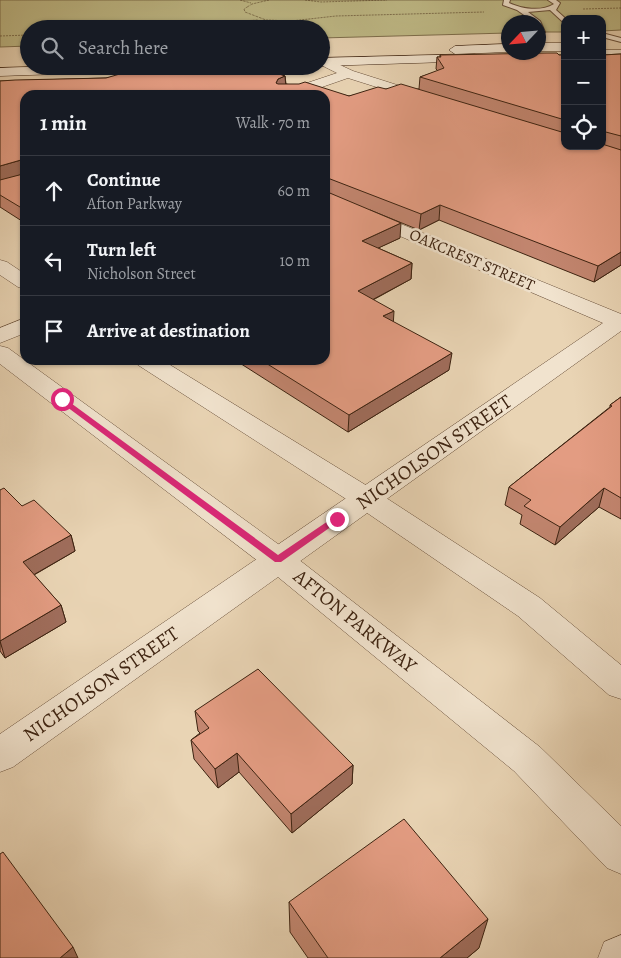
<!DOCTYPE html>
<html lang="en">
<head>
<meta charset="utf-8">
<style>
  :root { --surface:#171b24; --page:#20242c; --text:#f1f3f6; --muted:#9ea1a6; --line:#363941 }
  body { margin:0; font-family:Alegreya,serif; background:var(--page); color:var(--text) }
  .controls { position:absolute; right:15px; top:15px; display:grid; overflow:hidden; border-radius:10px; box-shadow:0 1px 4px #0004 }
  .controls button { width:45px; height:45px; display:grid; place-items:center; padding:0; border:0; border-bottom:1px solid var(--line); background:var(--surface); color:var(--text); font:25px sans-serif }
  .compass { position:absolute; left:501px; top:15px; width:45px; height:45px; border-radius:50%; background:var(--surface); box-shadow:0 1px 4px #0004; rotate:244deg }
  .stop { position:absolute; width:15px; height:15px; margin:-11px; border:4px solid #db2777; border-radius:50%; background:#fff }
  .stop.end { background:#db2777; border-color:#fff; box-shadow:0 1px 5px #0008 }
  .list { margin:0; padding:0; list-style:none }
  h2 { display:flex; justify-content:space-between; align-items:center; height:65px; margin:0; padding:0 20px; font-size:21px }
  h2 small { font-size:16px; font-weight:400; color:var(--muted) }
  .list li { display:grid; grid-template-columns:32px 1fr auto; gap:15px; align-items:center; box-sizing:border-box; height:70px; padding:0 20px; border-top:1px solid var(--line) }
  .list b { display:block; font-size:19px; white-space:nowrap }
  .list p { margin:0; font-size:16px; white-space:nowrap; color:var(--muted) }
  .list em { font-size:16px; font-style:normal; color:var(--muted) }
  .icon { flex:none; width:28px; height:28px; fill:none; stroke:currentColor; stroke-width:2; stroke-linecap:round; stroke-linejoin:round }
  .map { position:relative; flex:none; width:621px; height:958px; overflow:hidden }
  .search { position:absolute; background:var(--surface); box-shadow:0 1px 4px #0004; left:20px; top:20px; width:310px; height:55px; display:flex; align-items:center; gap:12px; box-sizing:border-box; padding:0 18px; border-radius:28px; color:var(--muted); font-size:19px }
  .panel { position:absolute; background:var(--surface); box-shadow:0 1px 4px #0004; left:20px; top:90px; width:310px; height:275px; border-radius:15px }
  .map>svg:first-child { display:block }
  .green { fill:#bfba87; stroke:#7e6e4c }
  .lines { fill:none; stroke-linecap:round; stroke-linejoin:round }
  .service-casing { stroke:#684f3a; stroke-width:2 }
  .minor-casing { stroke:#684f3a; stroke-width:1 }
  .tertiary-casing { stroke:#684f3a; stroke-width:1 }
  .secondary-casing { stroke:#3d2311; stroke-width:1 }
  .path { stroke:#3d2311; stroke-width:1; stroke-dasharray:0.5 1; stroke-linecap:butt }
  .service { fill:#f1e3ce; fill-rule:evenodd }
  .minor { fill:#f1e3ce; fill-rule:evenodd }
  .tertiary { fill:#f1e3ce; fill-rule:evenodd }
  .secondary { fill:#f1e3ce; fill-rule:evenodd }
  .wall { fill:#c38670; stroke:#3d2311 }
  .shaded-wall { fill:#9f6d5b; stroke:#3d2311 }
  .building { fill:#e39c82; stroke:#3d2311 }
  .route { fill:#db2777 }
  .labels { text-anchor:middle; dominant-baseline:central; stroke-width:5; stroke-linejoin:round; paint-order:stroke }
  .far-street-label { font-size:16px; fill:#3d2311; stroke:#f1e3ce }
  .street-label { font-size:20px; fill:#3d2311; stroke:#f1e3ce }
</style>
</head>
<body>
<div class="map">
<svg width="621" height="958" viewBox="0 0 621 958">
  <rect width="100%" height="100%" fill="#e9d4b4"/>
  <filter id="stains"><feTurbulence type="fractalNoise" baseFrequency=".004" numOctaves="4"/><feColorMatrix values="0 0 0 0 .2 0 0 0 0 .09 0 0 0 0 .02 0 0 0 .5 -.17"/></filter>
  <radialGradient id="worn" r=".72"><stop offset=".6" stop-color="#630" stop-opacity="0"/><stop offset="1" stop-color="#630" stop-opacity=".3"/></radialGradient>
  <polygon class="green" points="0,0 621,0 621,30 602,31 602,19 565,19 565,32 539,32 538,22 508,22 508,33 321,38 321,29 29,29 29,46 0,47"/>
  <g class="lines">
    <g class="service-casing">
      <g id="service">
        <path d="M504,0h6l-1,3c13,6 32,9 45,1l-6,-4h8l4,3 -4,7 10,9h-1v4l-2,-1 -13,-12 -22,2 12,9 5,11 -7,7v-17h-4l-17,-12 -14,-5z"/>
        <polygon points="602,33 621,38 621,42 602,37"/>
      </g>
    </g>
    <g class="minor-casing">
      <g id="minor">
        <polygon points="321,56 353,71 432,96 434,99 427,103 348,78 299,95 278,95 280,92 337,73 321,65"/>
        <polygon points="325,193 621,314 621,331 13,767 0,772 0,734 603,323 325,204"/>
        <polygon points="25,318 25,333 0,343 0,328"/>
        <polygon points="621,935 621,958 598,958 604,942"/>
      </g>
    </g>
    <g class="tertiary-casing">
      <g id="tertiary">
        <polygon points="0,260 7,262 25,274 25,289 18,287 0,275"/>
        <polygon points="0,346 8,348 289,552 540,747 621,826 621,874 607,868 514,771 267,568 0,364"/>
        <polygon points="134,360 162,360 377,492 540,598 621,665 621,699 609,695 518,616 357,506 138,365"/>
      </g>
    </g>
    <g class="secondary-casing">
      <g id="secondary">
        <rect x="538" y="43" width="27" height="8"/>
        <polygon points="508,44 508,52 455,54 449,50 455,46"/>
        <rect x="602" y="50" width="19" height="8"/>
        <polygon points="475,54 481,58 479,61 321,66 321,58"/>
        <polygon points="54,66 181,66 175,70 0,76 0,68"/>
      </g>
    </g>
    <g class="path">
      <polyline points="240,0 251,3"/>
      <polyline points="269,0 252,4 244,9 245,12 266,20 291,21 336,16 484,12"/>
      <polyline points="305,0 321,2 387,0"/>
      <polyline points="583,9 621,8"/>
      <polyline points="198,23 204,29"/>
      <polyline points="114,29 258,20"/>
      <polyline points="0,36 29,35"/>
    </g>
    <use href="#service" class="service"/>
    <use href="#minor" class="minor"/>
    <use href="#tertiary" class="tertiary"/>
    <use href="#secondary" class="secondary"/>
  </g>
  <g class="wall">
    <polygon points="621,54 621,265 594,282 439,220 419,230 370,210 400,238 378,248 412,263 411,279 373,300 393,322 449,370 348,432 235,360 325,360 325,95 25,95 25,223 0,207 0,81 106,78 146,72 255,70 285,76 286,84 349,96 386,89 419,89 420,77 438,71 436,69 437,57 440,57 440,55 565,55 565,146 602,146 602,55"/>
    <polygon points="621,397 621,519 599,507 555,545 520,524 522,515 505,505 509,487 610,407 610,405"/>
    <polygon points="0,490 22,506 71,535 75,551 34,575 61,605 66,622 5,658 0,651"/>
    <polygon points="195,711 353,765 352,784 292,833 239,772 218,788 194,759 191,740 200,733 198,731"/>
    <polygon points="289,902 479,948 467,958 308,958 290,932"/>
  </g>
  <g class="shaded-wall">
    <polygon points="285,76 286,88 278,91 276,83 278,79"/>
    <polygon points="21,160 24,174 0,181 0,166"/>
    <polygon points="440,205 439,220 419,230 421,214"/>
    <polygon points="401,223 400,238 361,256 362,241"/>
    <polygon points="621,252 621,265 594,282 598,266"/>
    <polygon points="412,263 411,279 357,308 358,291"/>
    <polygon points="394,311 393,328 383,316"/>
    <polygon points="452,353 449,370 348,432 349,415"/>
    <polygon points="604,488 599,507 555,545 560,527"/>
    <polygon points="71,535 75,551 28,578 23,562"/>
    <polygon points="61,605 66,622 5,658 0,641"/>
    <polygon points="237,753 239,772 218,788 215,769"/>
    <polygon points="353,765 352,784 292,833 291,814"/>
    <polygon points="488,919 479,948 467,958 440,958"/>
    <polygon points="73,947 78,958 60,958"/>
  </g>
  <g class="building">
    <polygon points="547,53 557,53 559,55 565,55 565,120 420,77 444,68 437,57 441,57 440,55"/>
    <polygon points="621,54 621,136 602,131 602,55"/>
    <polygon points="190,66 221,66 226,70 240,66 244,66 255,70 262,68 285,76 278,79 276,83 278,84 299,84 305,82 349,96 378,87 386,89 401,84 565,133 565,146 602,146 602,144 621,150 621,252 598,266 440,205 421,214 325,177 325,95 25,95 25,210 0,195 0,180 23,174 24,162 21,160 0,166 0,81 15,80 106,78 137,69 146,72"/>
    <polygon points="325,191 401,223 362,241 412,263 358,291 394,311 383,316 452,353 349,415 261,360 325,360"/>
    <polygon points="621,397 621,498 604,488 560,527 524,506 531,500 509,487 612,406 610,405"/>
    <polygon points="4,488 22,506 34,500 71,535 23,562 61,605 0,641 0,490"/>
    <polygon points="258,669 353,765 291,814 237,753 215,769 191,740 209,728 195,711"/>
    <polygon points="404,819 488,919 440,958 328,958 289,902"/>
    <polygon points="3,852 73,947 60,958 0,958 0,854"/>
  </g>
  <polygon class="route" points="59,398 64,398 278,555 334,517 337,516 342,519 281,562 275,562 59,401"/>
  <g class="labels">
    <g class="far-street-label">
      <text transform="translate(472 260) rotate(23)">OAKCREST STREET</text>
    </g>
    <g class="street-label">
      <text transform="translate(434 452) rotate(-35)">NICHOLSON STREET</text>
      <text transform="translate(355 621) rotate(39)">AFTON PARKWAY</text>
      <text transform="translate(101 684) rotate(-35)">NICHOLSON STREET</text>
    </g>
  </g>
  <rect width="100%" height="100%" filter="url(#stains)"/>
  <rect width="100%" height="100%" fill="url(#worn)"/>
</svg>
<div class="controls">
<button>+</button>
<button>−</button>
<button><svg class="icon" aria-label="locate" viewBox="0 0 24 24"><circle cx="12" cy="12" r="6"/><path d="M12 2v4M12 18v4M2 12h4M18 12h4"/></svg></button>
</div>
<svg class="compass" viewBox="-18 -18 36 36"><path d="M0-13l5 13h-10z" fill="#e53935"/><path d="M0 13l5-13h-10z" fill="#9ea1a6"/></svg>
<div class="stop" style="left:62px;top:399px"></div>
<div class="stop end" style="left:337px;top:519px"></div>
<div class="search"><svg class="icon" aria-label="search" viewBox="0 0 24 24"><circle cx="10" cy="10" r="6"/><path d="M15 15l6 6"/></svg>Search here</div>
<section class="panel">
<h2>1 min<small>Walk · 70 m</small></h2>
<ul class="list">
<li><svg class="icon" aria-label="ahead" viewBox="0 0 24 24"><path d="M12 20V5M6 11l6-6 6 6"/></svg><div><b>Continue</b><p>Afton Parkway</p></div><em>60 m</em></li>
<li><svg class="icon" aria-label="left" viewBox="0 0 24 24"><path d="M17 20v-9H6M10 6l-5 5 5 5"/></svg><div><b>Turn left</b><p>Nicholson Street</p></div><em>10 m</em></li>
<li><svg class="icon" aria-label="arrive" viewBox="0 0 24 24"><path d="M6 21V4h12l-3 4 3 4H6"/></svg><div><b>Arrive at destination</b></div></li>
</ul>
</section>
</div>
</body>
</html>
